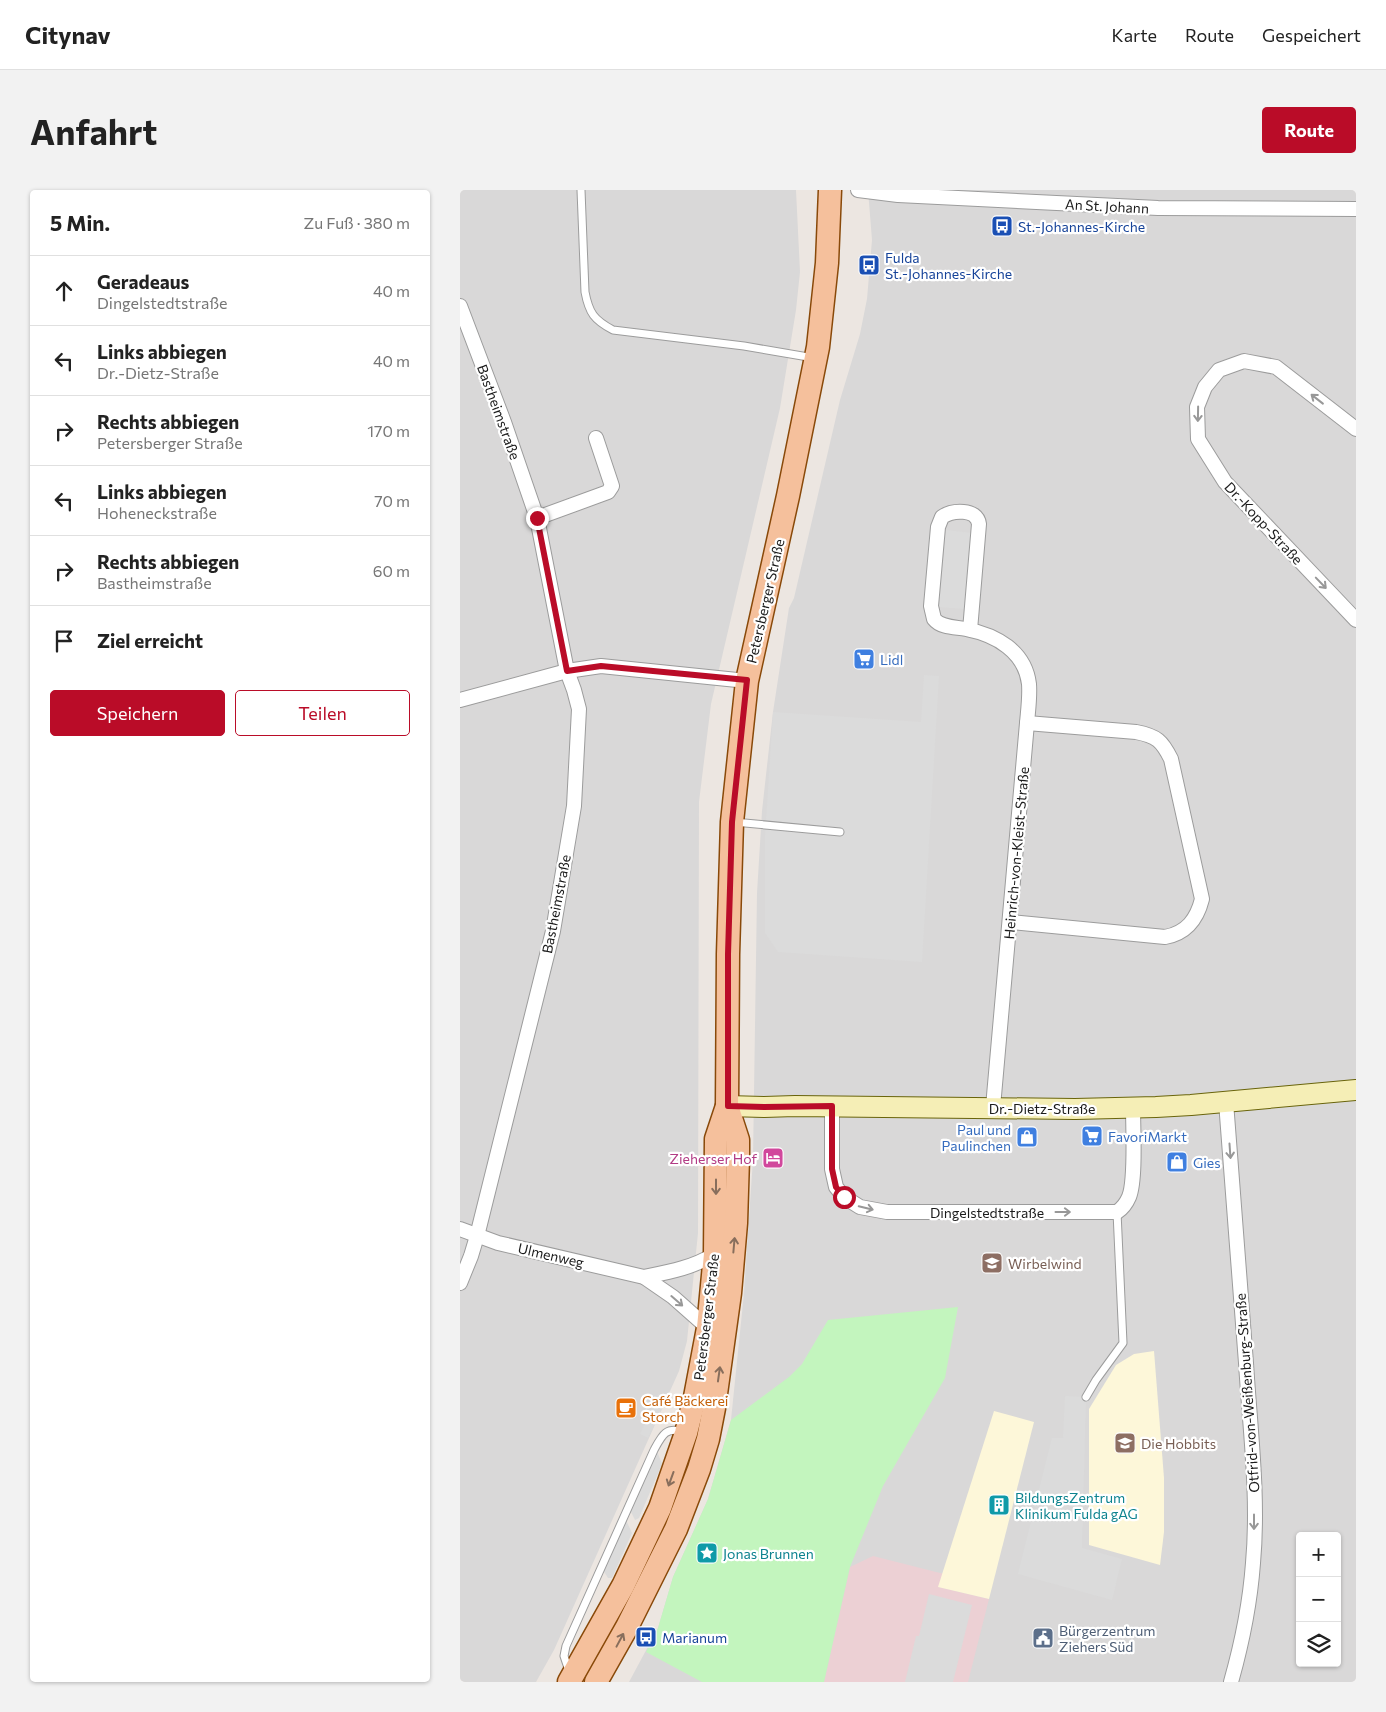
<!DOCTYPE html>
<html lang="de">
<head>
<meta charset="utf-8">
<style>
  :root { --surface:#fff; --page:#f2f2f2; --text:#222; --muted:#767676; --line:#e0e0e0; --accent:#ba0c28 }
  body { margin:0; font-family:Commissioner,sans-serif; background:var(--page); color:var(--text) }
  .controls { position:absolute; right:15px; bottom:15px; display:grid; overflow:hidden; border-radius:5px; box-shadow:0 1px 4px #0004 }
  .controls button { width:45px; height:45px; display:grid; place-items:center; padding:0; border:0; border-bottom:1px solid var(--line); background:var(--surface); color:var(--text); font:25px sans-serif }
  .stop { position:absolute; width:15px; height:15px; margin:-11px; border:4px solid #ba0c28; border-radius:50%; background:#fff }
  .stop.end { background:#ba0c28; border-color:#fff; box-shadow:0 1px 5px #0008 }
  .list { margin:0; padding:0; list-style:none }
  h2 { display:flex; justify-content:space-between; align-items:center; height:65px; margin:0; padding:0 20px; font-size:21px }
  h2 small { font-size:16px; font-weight:400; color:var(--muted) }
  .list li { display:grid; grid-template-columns:32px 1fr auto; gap:15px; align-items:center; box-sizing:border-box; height:70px; padding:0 20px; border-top:1px solid var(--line) }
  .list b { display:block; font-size:19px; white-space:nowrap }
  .list p { margin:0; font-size:16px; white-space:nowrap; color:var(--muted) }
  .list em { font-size:16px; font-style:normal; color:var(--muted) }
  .actions { display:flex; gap:10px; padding:15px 20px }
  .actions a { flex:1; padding:11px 0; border:1px solid var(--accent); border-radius:5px; text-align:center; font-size:18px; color:var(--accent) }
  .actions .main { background:var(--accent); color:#fff }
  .icon { flex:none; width:28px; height:28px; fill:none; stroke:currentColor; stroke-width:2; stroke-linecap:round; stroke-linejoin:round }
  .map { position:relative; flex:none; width:896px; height:1492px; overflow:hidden; border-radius:5px }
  header { display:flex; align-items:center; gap:30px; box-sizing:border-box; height:70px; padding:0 25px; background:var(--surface); border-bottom:1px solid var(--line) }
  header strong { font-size:24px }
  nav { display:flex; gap:28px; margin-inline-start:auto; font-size:18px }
  .intro { display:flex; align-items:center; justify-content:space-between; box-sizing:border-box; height:120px; padding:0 30px }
  h1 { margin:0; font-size:35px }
  .button { padding:12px 22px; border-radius:5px; background:var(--accent); color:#fff; font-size:18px; font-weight:700 }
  main { display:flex; gap:30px; padding:0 30px }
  aside { flex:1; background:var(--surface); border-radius:5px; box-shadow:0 1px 4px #0004 }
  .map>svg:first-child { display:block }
  .residential { fill:#d9d8d8; fill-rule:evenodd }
  .commercial { fill:#ecd0d4 }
  .education { fill:#fdf7d9 }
  .park { fill:#c3f5be }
  .parking { fill:#dbdbdb }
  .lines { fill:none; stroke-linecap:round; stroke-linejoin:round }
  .service-casing { stroke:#9c9c9c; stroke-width:9 }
  .minor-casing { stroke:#9c9c9c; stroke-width:16 }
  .secondary-casing { stroke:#69640b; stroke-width:22 }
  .primary-casing { stroke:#894909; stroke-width:25 }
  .service { stroke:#fff; stroke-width:7 }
  .minor { stroke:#fff; stroke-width:14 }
  .secondary { stroke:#f5eeb6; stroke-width:20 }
  .primary { stroke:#f5c09c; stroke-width:22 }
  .oneway { stroke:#989898 }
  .oneway2 { stroke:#886e5c }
  .route { stroke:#ba0c28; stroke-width:6 }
  .labels { text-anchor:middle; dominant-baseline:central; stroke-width:4.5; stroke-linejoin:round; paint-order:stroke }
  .street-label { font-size:14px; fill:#1b1b1b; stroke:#fff }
  .transit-label { font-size:14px; fill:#164399; stroke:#fff; text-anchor:start }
  .shop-label { font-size:14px; fill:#366cbe; stroke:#fff; text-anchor:start }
  .hotel-label { font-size:14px; fill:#b23c85; stroke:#fff; text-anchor:end }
  .education-label { font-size:14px; fill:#785e54; stroke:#fff; text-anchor:start }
  .food-label { font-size:14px; fill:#c56008; stroke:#fff; text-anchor:start }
  .culture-label { font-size:14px; fill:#0d838f; stroke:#fff; text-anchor:start }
  .service-label { font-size:14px; fill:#4e5e75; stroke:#fff; text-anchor:start }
</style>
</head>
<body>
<header>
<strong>Citynav</strong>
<nav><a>Karte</a><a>Route</a><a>Gespeichert</a></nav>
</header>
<div class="intro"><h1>Anfahrt</h1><a class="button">Route</a></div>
<main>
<aside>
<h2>5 Min.<small>Zu Fuß · 380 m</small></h2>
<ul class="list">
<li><svg class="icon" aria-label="ahead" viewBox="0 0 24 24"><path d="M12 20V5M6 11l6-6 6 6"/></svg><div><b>Geradeaus</b><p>Dingelstedtstraße</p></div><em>40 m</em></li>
<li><svg class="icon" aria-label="left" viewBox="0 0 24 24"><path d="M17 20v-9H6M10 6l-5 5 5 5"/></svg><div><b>Links abbiegen</b><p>Dr.-Dietz-Straße</p></div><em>40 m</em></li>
<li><svg class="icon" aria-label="right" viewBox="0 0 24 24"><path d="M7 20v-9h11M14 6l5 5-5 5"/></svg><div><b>Rechts abbiegen</b><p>Petersberger Straße</p></div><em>170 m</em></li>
<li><svg class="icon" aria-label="left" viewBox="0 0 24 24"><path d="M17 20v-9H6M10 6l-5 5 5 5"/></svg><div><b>Links abbiegen</b><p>Hoheneckstraße</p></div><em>70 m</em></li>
<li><svg class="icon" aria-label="right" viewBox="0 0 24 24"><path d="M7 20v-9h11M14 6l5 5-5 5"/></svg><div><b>Rechts abbiegen</b><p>Bastheimstraße</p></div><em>60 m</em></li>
<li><svg class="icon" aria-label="arrive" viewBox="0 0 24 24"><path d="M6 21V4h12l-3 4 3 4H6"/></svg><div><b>Ziel erreicht</b></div></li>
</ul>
<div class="actions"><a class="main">Speichern</a><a>Teilen</a></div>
</aside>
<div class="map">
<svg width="896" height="1492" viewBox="0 0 896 1492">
  <rect width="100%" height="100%" fill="#ece6e1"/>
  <g class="residential">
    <polygon points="0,0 336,0 340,82 336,120 320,218 251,514 239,612 238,1043 227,1151 219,1181 94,1460 76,1492 0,1492"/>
    <path d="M408,0h488v1492h-727l29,-54 15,-51 35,-78 23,-79 13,-127 9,-134 4,-266 5,-82 11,-99 16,-104 5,-10 46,-198 20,-66 7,-35 5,-59zM840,1346h37v127h-37z"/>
  </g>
  <polygon class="commercial" points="413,1366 484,1384 479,1397 529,1409 508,1492 364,1492 390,1377"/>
  <g class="education">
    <polygon points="694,1161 704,1288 704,1342 700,1375 629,1355 629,1219 656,1175 674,1164"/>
    <polygon points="534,1221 574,1232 529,1409 478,1397"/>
  </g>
  <polygon class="park" points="498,1117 485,1188 423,1296 390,1377 364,1492 242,1492 186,1462 198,1438 213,1387 248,1309 271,1230 329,1187 342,1174 368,1130"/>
  <g class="parking">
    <polygon points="486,340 512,343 505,419 479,417"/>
    <polygon points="464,485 479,486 462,772 318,762 305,743 305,647 313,522 461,532"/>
    <polygon points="198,1204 207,1208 188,1248 180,1244"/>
    <polygon points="605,1206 626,1207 622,1358 662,1369 652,1410 558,1384 592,1248 603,1248"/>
    <polygon points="197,1261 202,1274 179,1328 175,1330 170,1320"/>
    <polygon points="166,1330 172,1343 152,1388 148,1388 143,1380"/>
    <polygon points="469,1404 512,1415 493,1492 445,1492 456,1446 459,1446"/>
  </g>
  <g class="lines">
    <g class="service-casing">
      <g id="service">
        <path d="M121,0l4,102c4,21 9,28 28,38l131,16 70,12"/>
        <polyline points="274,632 380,642"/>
        <polyline points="626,1207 636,1190 663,1153 657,1022"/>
        <path d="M109,1481l-5,-15 2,-10 88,-196c8,-15 12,-24 30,-18"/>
      </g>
    </g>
    <g class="minor-casing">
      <g id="minor">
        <polyline points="398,0 438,5 698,18 896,19"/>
        <polyline points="0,116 44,232 77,328 107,481 114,500 119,519 114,616 93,741 17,1046 11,1066 0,1093"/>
        <polyline points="896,239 816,177 784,171 759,180 745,197 737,217 738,249 765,292 896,430"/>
        <polyline points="77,328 148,302 152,296 136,248"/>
        <path d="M510,440l9,-106c-2,-16 -27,-14 -37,-7l-4,10 -7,79 3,13c7,9 22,8 32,10 30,6 59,22 63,55 1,13 -1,27 -2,39l-34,384"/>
        <polyline points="0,510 107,481 141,476 287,491"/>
        <path d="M550,732l155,15c22,-4 32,-18 37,-38l-31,-140c-9,-18 -14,-23 -35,-27l-109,-9"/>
        <path d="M766,912c7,87 14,174 20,261 4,66 13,134 7,200 -3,41 -11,80 -22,119"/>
        <path d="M372,916v63l4,18 8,10 16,10 27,5h230c6,-4 9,-8 12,-15 7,-17 4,-68 4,-90"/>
        <polyline points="0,1039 38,1053 184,1087 213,1107 248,1138"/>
        <path d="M184,1087c25,-5 48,-9 71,-23"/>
      </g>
    </g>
    <g class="secondary-casing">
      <polyline id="secondary" points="267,916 304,917 335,916 615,919 696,917 731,915 896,900"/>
    </g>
    <g class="primary-casing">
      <g id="primary">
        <polyline points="109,1492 163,1396 200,1318 226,1243 235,1207 248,1138 255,1064 256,949 267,916"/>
        <polyline points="136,1492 167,1437 216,1339 239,1279 248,1249 254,1218 270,1103 276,1033 278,968 278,950 267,916 268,764 272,632 287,491 328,306 358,157 367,73 370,0"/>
      </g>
    </g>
    <use href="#service" class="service"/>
    <use href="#minor" class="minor"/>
    <use href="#secondary" class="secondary"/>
    <use href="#primary" class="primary"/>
  </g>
  <defs><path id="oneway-shaft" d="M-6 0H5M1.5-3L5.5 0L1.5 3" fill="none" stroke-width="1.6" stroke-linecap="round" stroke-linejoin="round" transform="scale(1.25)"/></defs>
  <g class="oneway">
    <use href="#oneway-shaft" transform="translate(857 209) rotate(-142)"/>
    <use href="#oneway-shaft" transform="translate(738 224) rotate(91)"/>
    <use href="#oneway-shaft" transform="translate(861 393) rotate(46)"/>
    <use href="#oneway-shaft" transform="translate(770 961) rotate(86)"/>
    <use href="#oneway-shaft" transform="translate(406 1018) rotate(14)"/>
    <use href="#oneway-shaft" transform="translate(603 1022)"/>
    <use href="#oneway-shaft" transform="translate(217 1111) rotate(41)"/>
    <use href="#oneway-shaft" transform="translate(794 1332) rotate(90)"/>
  </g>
  <g class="oneway2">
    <use href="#oneway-shaft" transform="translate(256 997) rotate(90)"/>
    <use href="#oneway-shaft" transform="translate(274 1055) rotate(-85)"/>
    <use href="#oneway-shaft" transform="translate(259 1184) rotate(-82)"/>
    <use href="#oneway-shaft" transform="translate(211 1289) rotate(110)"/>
    <use href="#oneway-shaft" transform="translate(160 1450) rotate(-62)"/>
  </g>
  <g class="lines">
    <polyline class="route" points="77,328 107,481 141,476 287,490 272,632 268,764 268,916 304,917 372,916 372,979 376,997 384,1007"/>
  </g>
  <defs>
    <g id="bus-square" transform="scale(1.125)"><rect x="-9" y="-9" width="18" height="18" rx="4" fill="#1a4fb4" stroke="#fff"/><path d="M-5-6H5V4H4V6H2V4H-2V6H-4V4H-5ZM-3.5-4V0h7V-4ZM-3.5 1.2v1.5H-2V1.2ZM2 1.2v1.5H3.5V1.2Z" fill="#fff"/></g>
    <g id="supermarket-square" transform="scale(1.125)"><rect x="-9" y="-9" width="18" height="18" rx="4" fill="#3f7fe0" stroke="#fff"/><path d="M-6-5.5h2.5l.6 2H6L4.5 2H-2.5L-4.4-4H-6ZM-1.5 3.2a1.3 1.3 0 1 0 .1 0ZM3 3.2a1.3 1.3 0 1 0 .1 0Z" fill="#fff"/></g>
    <g id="shop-square" transform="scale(1.125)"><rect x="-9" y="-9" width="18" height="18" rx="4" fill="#3f7fe0" stroke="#fff"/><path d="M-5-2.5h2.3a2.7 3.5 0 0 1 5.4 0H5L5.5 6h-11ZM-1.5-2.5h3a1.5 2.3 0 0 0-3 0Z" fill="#fff"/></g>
    <g id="hotel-square" transform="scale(1.125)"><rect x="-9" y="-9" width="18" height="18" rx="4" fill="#d1479c" stroke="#fff"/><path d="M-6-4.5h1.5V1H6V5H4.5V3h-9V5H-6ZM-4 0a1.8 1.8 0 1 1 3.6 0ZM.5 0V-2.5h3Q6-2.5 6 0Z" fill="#fff"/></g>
    <g id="school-square" transform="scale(1.125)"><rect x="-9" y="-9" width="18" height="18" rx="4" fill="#8d6e63" stroke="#fff"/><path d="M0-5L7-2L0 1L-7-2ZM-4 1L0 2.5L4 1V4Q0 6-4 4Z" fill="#fff"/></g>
    <g id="cafe-square" transform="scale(1.125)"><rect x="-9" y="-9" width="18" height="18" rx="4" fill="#e8710a" stroke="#fff"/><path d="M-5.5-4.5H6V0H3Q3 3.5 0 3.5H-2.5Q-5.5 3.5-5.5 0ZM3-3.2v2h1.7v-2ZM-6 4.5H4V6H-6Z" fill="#fff"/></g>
    <g id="building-square" transform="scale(1.125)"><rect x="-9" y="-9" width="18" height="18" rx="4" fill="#0f9aa8" stroke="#fff"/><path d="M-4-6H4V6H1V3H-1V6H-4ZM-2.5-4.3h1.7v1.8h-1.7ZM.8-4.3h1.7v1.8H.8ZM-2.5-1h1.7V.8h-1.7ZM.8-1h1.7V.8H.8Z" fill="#fff"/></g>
    <g id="sight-square" transform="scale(1.125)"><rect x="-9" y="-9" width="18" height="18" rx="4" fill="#0f9aa8" stroke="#fff"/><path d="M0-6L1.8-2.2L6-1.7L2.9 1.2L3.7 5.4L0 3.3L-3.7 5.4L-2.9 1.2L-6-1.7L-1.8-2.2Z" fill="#fff"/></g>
    <g id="civic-square" transform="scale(1.125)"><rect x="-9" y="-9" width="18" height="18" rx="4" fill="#5c6f8a" stroke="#fff"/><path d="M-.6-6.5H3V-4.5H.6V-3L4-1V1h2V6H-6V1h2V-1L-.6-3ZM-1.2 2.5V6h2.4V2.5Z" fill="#fff"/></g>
  </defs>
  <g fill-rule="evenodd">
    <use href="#bus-square" x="542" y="36"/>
    <use href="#bus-square" x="409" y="75"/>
    <use href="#supermarket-square" x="404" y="469"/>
    <use href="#supermarket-square" x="632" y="946"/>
    <use href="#shop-square" x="567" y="947"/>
    <use href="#hotel-square" x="313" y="968"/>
    <use href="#shop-square" x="717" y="972"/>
    <use href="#school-square" x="532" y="1073"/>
    <use href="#cafe-square" x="166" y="1218"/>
    <use href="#school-square" x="665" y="1253"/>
    <use href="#building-square" x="539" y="1315"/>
    <use href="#sight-square" x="247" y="1363"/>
    <use href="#bus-square" x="186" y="1447"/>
    <use href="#civic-square" x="583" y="1448"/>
  </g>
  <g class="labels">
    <g class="street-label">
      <text transform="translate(647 16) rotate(3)">An St. Johann</text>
      <text transform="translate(39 222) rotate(70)">Bastheimstraße</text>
      <text transform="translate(804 333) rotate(47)">Dr.-Kopp-Straße</text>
      <text transform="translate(305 411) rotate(-77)">Petersberger Straße</text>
      <text transform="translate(556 663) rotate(-85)">Heinrich-von-Kleist-Straße</text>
      <text transform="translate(96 714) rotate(-79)">Bastheimstraße</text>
      <text x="582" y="918">Dr.-Dietz-Straße</text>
      <text x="527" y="1022">Dingelstedtstraße</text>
      <text transform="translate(91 1065) rotate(13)">Ulmenweg</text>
      <text transform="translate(246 1127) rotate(-83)">Petersberger Straße</text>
      <text transform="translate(787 1203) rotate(-94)">Otfrid-von-Weißenburg-Straße</text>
    </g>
    <g class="transit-label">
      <text x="558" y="36">St.-Johannes-Kirche</text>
      <text x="425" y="67">Fulda<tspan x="425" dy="16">St.-Johannes-Kirche</tspan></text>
      <text x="202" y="1447">Marianum</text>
    </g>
    <g class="shop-label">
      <text x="420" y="469">Lidl</text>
      <text x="551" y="939" text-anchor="end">Paul und<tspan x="551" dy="16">Paulinchen</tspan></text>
      <text x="648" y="946">FavoriMarkt</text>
      <text x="733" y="972">Gies</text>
    </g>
    <g class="hotel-label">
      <text x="297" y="968">Zieherser Hof</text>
    </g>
    <g class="education-label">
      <text x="548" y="1073">Wirbelwind</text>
      <text x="681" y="1253">Die Hobbits</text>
    </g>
    <g class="food-label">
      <text x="182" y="1210">Café Bäckerei<tspan x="182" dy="16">Storch</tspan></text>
    </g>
    <g class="culture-label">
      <text x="555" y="1307">BildungsZentrum<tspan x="555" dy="16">Klinikum Fulda gAG</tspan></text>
      <text x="263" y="1363">Jonas Brunnen</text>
    </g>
    <g class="service-label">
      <text x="599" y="1440">Bürgerzentrum<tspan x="599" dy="16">Ziehers Süd</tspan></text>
    </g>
  </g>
</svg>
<div class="controls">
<button>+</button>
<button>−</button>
<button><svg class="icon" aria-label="layers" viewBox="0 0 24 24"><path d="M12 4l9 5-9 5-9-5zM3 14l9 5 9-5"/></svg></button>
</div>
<div class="stop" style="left:384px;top:1007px"></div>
<div class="stop end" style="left:77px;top:328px"></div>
</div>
</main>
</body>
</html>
